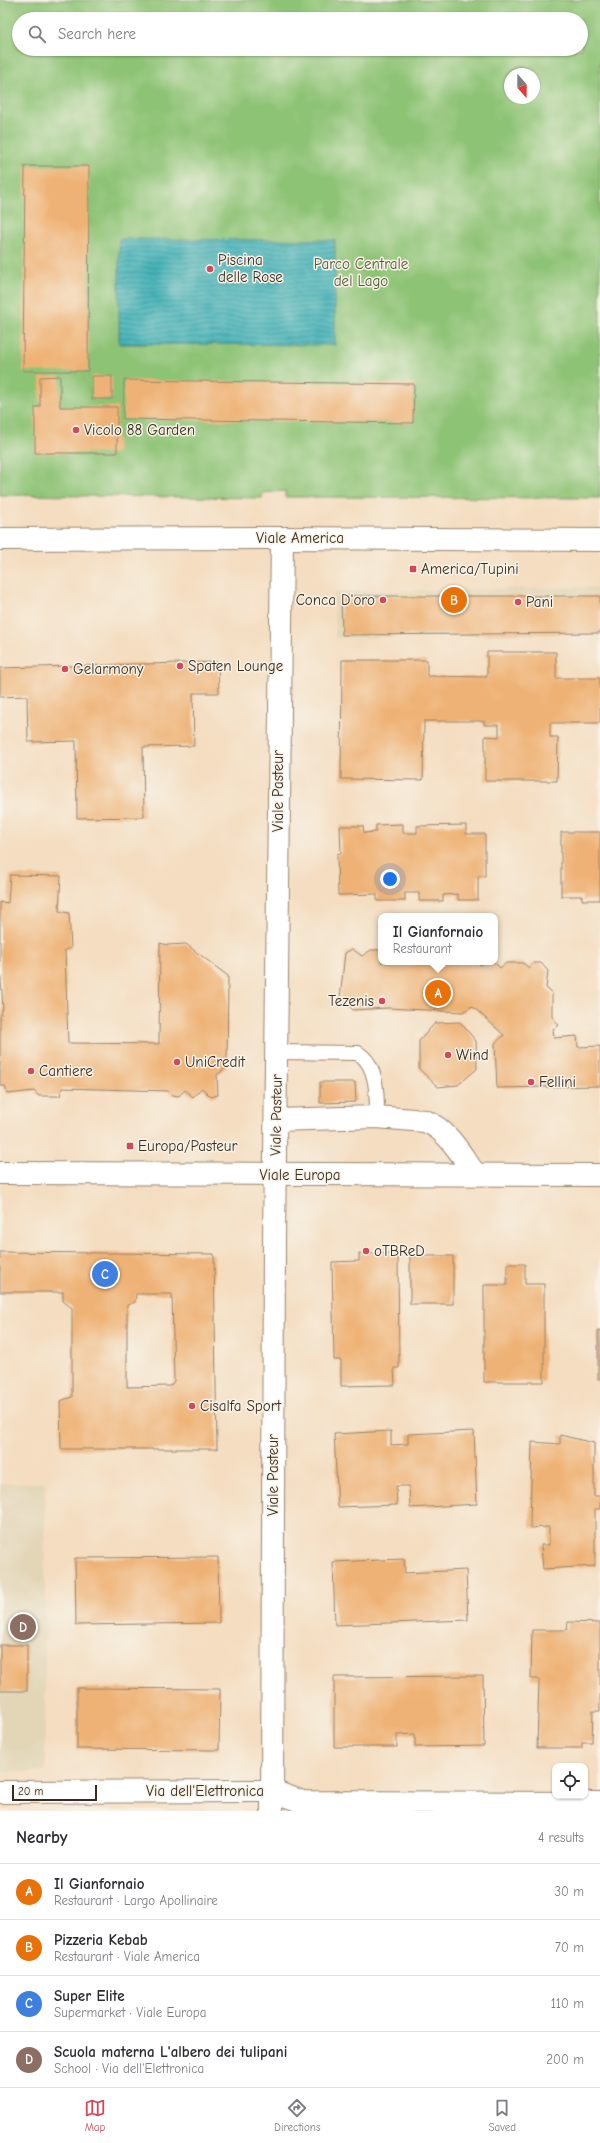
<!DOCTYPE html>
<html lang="en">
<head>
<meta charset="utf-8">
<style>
  :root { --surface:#fff; --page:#f7f7f7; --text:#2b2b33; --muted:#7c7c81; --line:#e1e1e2; --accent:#d1495b }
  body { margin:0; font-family:"Comic Neue",sans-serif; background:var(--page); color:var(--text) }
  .controls { position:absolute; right:12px; bottom:12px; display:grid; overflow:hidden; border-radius:8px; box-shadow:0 1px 3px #0004 }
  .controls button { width:36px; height:36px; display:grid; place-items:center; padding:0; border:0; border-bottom:1px solid var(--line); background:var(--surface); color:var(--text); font:20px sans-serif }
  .compass { position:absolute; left:504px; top:68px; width:36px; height:36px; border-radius:50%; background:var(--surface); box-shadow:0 1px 3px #0004; rotate:159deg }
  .scale { position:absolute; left:12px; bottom:10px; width:85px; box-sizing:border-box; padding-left:4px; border:2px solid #3b2a1e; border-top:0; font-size:11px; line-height:14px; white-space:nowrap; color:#3b2a1e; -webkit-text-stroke:3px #f7f3e8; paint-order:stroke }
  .you { position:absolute; left:390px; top:879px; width:14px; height:14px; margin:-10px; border:3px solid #fff; border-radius:50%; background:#1a73e8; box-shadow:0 0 0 6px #1a73e833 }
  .badge { display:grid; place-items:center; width:26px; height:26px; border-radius:50%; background:var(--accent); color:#fff; font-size:13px; font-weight:700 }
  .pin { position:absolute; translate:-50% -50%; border:2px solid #fff; box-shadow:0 1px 4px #0006 }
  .popup { position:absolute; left:378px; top:913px; width:120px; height:52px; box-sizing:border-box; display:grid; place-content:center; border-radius:8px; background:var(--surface); filter:drop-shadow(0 1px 3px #0005); font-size:13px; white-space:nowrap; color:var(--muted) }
  .popup b { font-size:15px; color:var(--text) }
  .popup::after { content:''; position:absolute; left:50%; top:100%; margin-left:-8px; border:8px solid transparent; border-top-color:var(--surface) }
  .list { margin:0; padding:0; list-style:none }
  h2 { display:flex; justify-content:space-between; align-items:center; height:52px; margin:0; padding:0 16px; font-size:17px }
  h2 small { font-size:13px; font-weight:400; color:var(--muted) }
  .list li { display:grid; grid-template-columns:26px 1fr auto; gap:12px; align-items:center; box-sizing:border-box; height:56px; padding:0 16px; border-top:1px solid var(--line) }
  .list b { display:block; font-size:15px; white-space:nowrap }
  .list p { margin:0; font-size:13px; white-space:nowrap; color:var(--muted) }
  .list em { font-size:13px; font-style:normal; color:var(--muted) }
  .icon { flex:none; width:22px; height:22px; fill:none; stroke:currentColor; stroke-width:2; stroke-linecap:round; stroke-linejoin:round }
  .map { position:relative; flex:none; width:600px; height:1811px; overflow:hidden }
  .search { position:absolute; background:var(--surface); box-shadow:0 1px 3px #0004; left:12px; right:12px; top:12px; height:44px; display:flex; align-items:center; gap:10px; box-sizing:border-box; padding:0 14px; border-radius:22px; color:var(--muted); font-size:15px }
  .sheet { height:276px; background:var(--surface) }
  nav { display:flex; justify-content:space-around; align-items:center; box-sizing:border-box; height:56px; border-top:1px solid var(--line); background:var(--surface); font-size:11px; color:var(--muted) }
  nav a { display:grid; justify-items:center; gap:2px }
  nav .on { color:var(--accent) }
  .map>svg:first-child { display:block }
  .built { fill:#e3d6b7 }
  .green { fill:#8dc375; stroke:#64764a; fill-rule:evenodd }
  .water { fill:url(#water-rules); stroke:#3e6e6a }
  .building { fill:#efb276; fill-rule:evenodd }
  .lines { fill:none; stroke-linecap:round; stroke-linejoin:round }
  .service-casing { stroke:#98846f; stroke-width:16 }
  .minor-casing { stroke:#98846f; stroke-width:24 }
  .tertiary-casing { stroke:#98846f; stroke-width:24 }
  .service { stroke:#fff; stroke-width:14 }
  .minor { stroke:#fff; stroke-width:22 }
  .tertiary { stroke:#fff; stroke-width:22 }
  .poi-dot { fill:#d1495b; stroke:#f7f3e8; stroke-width:1.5 }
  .labels { text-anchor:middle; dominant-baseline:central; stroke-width:3; stroke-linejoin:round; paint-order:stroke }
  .poi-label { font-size:15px; fill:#3b2a1e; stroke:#f7f3e8; text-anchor:start }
  .park-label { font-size:15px; fill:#545838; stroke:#f7f3e8 }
  .street-label { font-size:15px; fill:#3b2a1e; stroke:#f7f3e8 }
</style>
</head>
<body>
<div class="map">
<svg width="600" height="1811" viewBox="0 0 600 1811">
  <defs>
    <pattern id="water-rules" width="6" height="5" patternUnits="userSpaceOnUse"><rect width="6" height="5" fill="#40b1b7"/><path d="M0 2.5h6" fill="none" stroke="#379094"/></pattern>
  </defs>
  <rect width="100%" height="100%" fill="#f7f3e8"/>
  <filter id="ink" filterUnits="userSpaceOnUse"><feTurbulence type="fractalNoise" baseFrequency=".025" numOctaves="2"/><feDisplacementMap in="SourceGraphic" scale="8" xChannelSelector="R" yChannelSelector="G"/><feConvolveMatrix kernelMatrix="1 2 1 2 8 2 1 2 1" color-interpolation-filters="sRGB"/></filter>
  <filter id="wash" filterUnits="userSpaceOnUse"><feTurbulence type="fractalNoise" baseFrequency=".012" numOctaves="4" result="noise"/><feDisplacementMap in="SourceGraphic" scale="16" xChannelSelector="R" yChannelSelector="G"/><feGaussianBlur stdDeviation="0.9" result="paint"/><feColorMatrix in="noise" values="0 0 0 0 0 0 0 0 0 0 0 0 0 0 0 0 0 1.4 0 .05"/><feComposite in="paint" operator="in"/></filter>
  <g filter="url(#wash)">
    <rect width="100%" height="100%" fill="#f4ddc0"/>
    <g class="built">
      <polygon points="600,587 600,634 335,638 334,592"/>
      <polygon points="0,1483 45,1483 45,1771 0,1772"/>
    </g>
    <path class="green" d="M0,0h600v498l-315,-1v-6l-22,2 -1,5 -262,-3zM19,19h562v30h-562zM510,74h24v24h-24z"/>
    <polygon class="water" points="119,239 335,240 335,345 119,344"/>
    <g id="blocks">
      <g class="building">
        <polygon points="25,166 89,166 88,371 23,371"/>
        <polygon points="60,376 60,407 117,407 117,453 35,453 35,407 40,407 40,377"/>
        <rect x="92" y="376" width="20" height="23"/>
        <polygon points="124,380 414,384 413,423 123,419"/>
        <polygon points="341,596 600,596 600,633 342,635"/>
        <polygon points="487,652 556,652 556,678 600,678 600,723 550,723 550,737 558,737 557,781 485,781 485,736 499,737 499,725 484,725 484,721 424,721 423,780 341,779 342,660 427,660 427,676 487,677"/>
        <polygon points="218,662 219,693 193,693 194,746 143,747 144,817 77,818 76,741 28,742 27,696 0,697 0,668"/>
        <polygon points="403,824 403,833 417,833 417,826 466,825 466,834 485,834 485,876 478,876 478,900 458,900 458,894 443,895 443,901 419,901 419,893 405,893 405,901 377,901 377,894 338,895 337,854 341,853 340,826 363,826 364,833 376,832 376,825"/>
        <polygon points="561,832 600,832 600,900 582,900 582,896 561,896"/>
        <polygon points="10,875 61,876 59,911 69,913 71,948 65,950 68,1043 159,1044 160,943 167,945 186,944 228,976 227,1067 217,1075 218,1095 211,1097 202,1088 193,1097 185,1090 179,1096 172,1095 168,1091 62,1088 60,1096 39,1096 34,1091 7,1094 5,1086 0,1086 0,1017 3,1008 0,965 0,902 8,903"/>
        <polygon points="352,949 362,956 371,950 381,950 381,962 479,962 480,965 488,962 494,962 500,968 506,963 523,963 529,968 533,963 541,963 548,971 546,988 552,993 552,1017 559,1025 553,1029 554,1038 577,1036 578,1047 600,1046 600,1086 497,1088 495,1043 504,1035 472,1006 463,1012 388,1008 353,1010 340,998 345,953"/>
        <polygon points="460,1022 476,1041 477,1069 458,1085 438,1087 419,1069 419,1041 435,1023"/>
        <polygon points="320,1082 355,1082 356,1102 320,1103"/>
        <path d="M0,1252l214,2 3,195h-156l-1,-48 12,-4v-89l-9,-7v-9h-63zM136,1294h36l2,87 -4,5 -43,1v-82l8,-3z"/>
        <polygon points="398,1253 399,1368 394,1368 395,1385 341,1386 341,1360 334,1360 332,1262 359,1261 359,1254"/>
        <rect x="410" y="1256" width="43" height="48"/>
        <polygon points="507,1264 525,1264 525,1284 544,1284 544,1382 484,1382 484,1285 507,1285"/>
        <rect x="598" y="1331" width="2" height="48"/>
        <polygon points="391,1431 391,1445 408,1444 408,1434 474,1431 477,1504 410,1508 409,1486 396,1486 397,1505 338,1507 334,1434"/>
        <polygon points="560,1435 594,1443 594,1496 600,1496 600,1509 595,1509 595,1566 543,1569 541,1545 549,1545 549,1527 530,1528 532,1442 560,1444"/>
        <polygon points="218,1557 219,1623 76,1625 75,1558"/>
        <polygon points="404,1559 405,1573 466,1570 468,1620 335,1625 333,1562"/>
        <polygon points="568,1622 600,1623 600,1711 593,1711 592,1742 582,1742 582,1748 537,1748 539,1679 531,1679 532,1630 567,1630"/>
        <rect x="0" y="1645" width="27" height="46"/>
        <polygon points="483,1676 484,1746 415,1747 415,1734 397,1735 397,1747 334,1747 334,1677"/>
        <polygon points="77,1688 220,1689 219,1750 77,1749"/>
      </g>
    </g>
  </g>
  <g filter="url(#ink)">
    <use href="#blocks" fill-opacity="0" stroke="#98846f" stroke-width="1"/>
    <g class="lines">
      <g class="service-casing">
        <path id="service" d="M276,1052l82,1c20,12 19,44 19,64"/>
      </g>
      <g class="minor-casing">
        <g id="minor">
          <path d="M276,1120l101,-3 48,4c23,9 36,34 50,53"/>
          <polyline points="0,1792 272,1791 303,1802 600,1803"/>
          <polyline points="272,1811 274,1240 282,538"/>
        </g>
      </g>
      <g class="tertiary-casing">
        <g id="tertiary">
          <polyline points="0,539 282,538 600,540"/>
          <polyline points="0,1173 600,1175"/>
        </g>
      </g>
      <use href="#service" class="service"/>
      <use href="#minor" class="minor"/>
      <use href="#tertiary" class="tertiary"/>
    </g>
  </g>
  <g class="poi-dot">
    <circle cx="210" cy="269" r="4"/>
    <circle cx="76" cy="430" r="4"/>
    <rect x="409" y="565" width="8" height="8" rx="2"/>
    <circle cx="383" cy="600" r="4"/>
    <circle cx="518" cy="602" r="4"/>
    <circle cx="180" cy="666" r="4"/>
    <circle cx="65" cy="669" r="4"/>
    <circle cx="382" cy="1001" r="4"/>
    <circle cx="448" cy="1055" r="4"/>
    <circle cx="177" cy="1062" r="4"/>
    <circle cx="31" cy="1071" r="4"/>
    <circle cx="531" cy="1082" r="4"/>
    <rect x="126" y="1142" width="8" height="8" rx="2"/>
    <circle cx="366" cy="1251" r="4"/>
    <circle cx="192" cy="1406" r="4"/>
  </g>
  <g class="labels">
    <g class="poi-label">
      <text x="218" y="260">Piscina<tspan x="218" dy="17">delle Rose</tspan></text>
      <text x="84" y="430">Vicolo 88 Garden</text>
      <text x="421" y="569">America/Tupini</text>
      <text x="375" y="600" text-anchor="end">Conca D'oro</text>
      <text x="526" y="602">Pani</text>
      <text x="188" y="666">Spaten Lounge</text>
      <text x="73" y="669">Gelarmony</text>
      <text x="374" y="1001" text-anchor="end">Tezenis</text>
      <text x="456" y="1055">Wind</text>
      <text x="185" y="1062">UniCredit</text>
      <text x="39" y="1071">Cantiere</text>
      <text x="539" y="1082">Fellini</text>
      <text x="138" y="1146">Europa/Pasteur</text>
      <text x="374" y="1251">oTBReD</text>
      <text x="200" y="1406">Cisalfa Sport</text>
    </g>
    <g class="park-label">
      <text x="361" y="264">Parco Centrale<tspan x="361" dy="17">del Lago</tspan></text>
    </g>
    <g class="street-label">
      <text x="300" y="538">Viale America</text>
      <text transform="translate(278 791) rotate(-90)">Viale Pasteur</text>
      <text transform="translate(276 1115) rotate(-89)">Viale Pasteur</text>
      <text x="300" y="1175">Viale Europa</text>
      <text transform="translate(273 1475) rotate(-90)">Viale Pasteur</text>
      <text x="205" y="1791">Via dell'Elettronica</text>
    </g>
  </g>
</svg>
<div class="controls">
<button><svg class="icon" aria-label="locate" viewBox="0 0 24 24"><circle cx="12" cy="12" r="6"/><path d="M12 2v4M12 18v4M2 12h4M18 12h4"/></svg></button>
</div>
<svg class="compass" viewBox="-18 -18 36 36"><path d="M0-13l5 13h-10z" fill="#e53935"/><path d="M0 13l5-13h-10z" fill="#7c7c81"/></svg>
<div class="scale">20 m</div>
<div class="you"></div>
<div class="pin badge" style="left:438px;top:993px;background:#e8710a">A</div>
<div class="popup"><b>Il Gianfornaio</b>Restaurant</div>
<div class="pin badge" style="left:454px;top:600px;background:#e8710a">B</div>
<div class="pin badge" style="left:105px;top:1274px;background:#3f7fe0">C</div>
<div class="pin badge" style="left:23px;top:1627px;background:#8d6e63">D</div>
<div class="search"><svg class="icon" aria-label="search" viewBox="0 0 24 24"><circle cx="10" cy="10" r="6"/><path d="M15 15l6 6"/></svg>Search here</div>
</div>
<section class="sheet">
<h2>Nearby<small>4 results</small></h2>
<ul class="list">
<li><span class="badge" style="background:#e8710a">A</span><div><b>Il Gianfornaio</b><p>Restaurant · Largo Apollinaire</p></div><em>30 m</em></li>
<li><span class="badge" style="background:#e8710a">B</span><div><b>Pizzeria Kebab</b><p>Restaurant · Viale America</p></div><em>70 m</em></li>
<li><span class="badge" style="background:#3f7fe0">C</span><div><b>Super Elite</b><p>Supermarket · Viale Europa</p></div><em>110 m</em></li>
<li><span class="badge" style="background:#8d6e63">D</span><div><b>Scuola materna L'albero dei tulipani</b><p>School · Via dell'Elettronica</p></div><em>200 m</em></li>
</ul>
</section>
<nav>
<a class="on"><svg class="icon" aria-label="map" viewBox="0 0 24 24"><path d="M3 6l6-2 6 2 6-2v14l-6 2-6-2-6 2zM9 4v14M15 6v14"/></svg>Map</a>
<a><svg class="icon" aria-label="directions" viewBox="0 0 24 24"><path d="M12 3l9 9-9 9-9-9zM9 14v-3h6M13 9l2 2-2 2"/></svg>Directions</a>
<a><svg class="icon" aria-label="saved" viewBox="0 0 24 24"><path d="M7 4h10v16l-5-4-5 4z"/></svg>Saved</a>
</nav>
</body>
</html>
